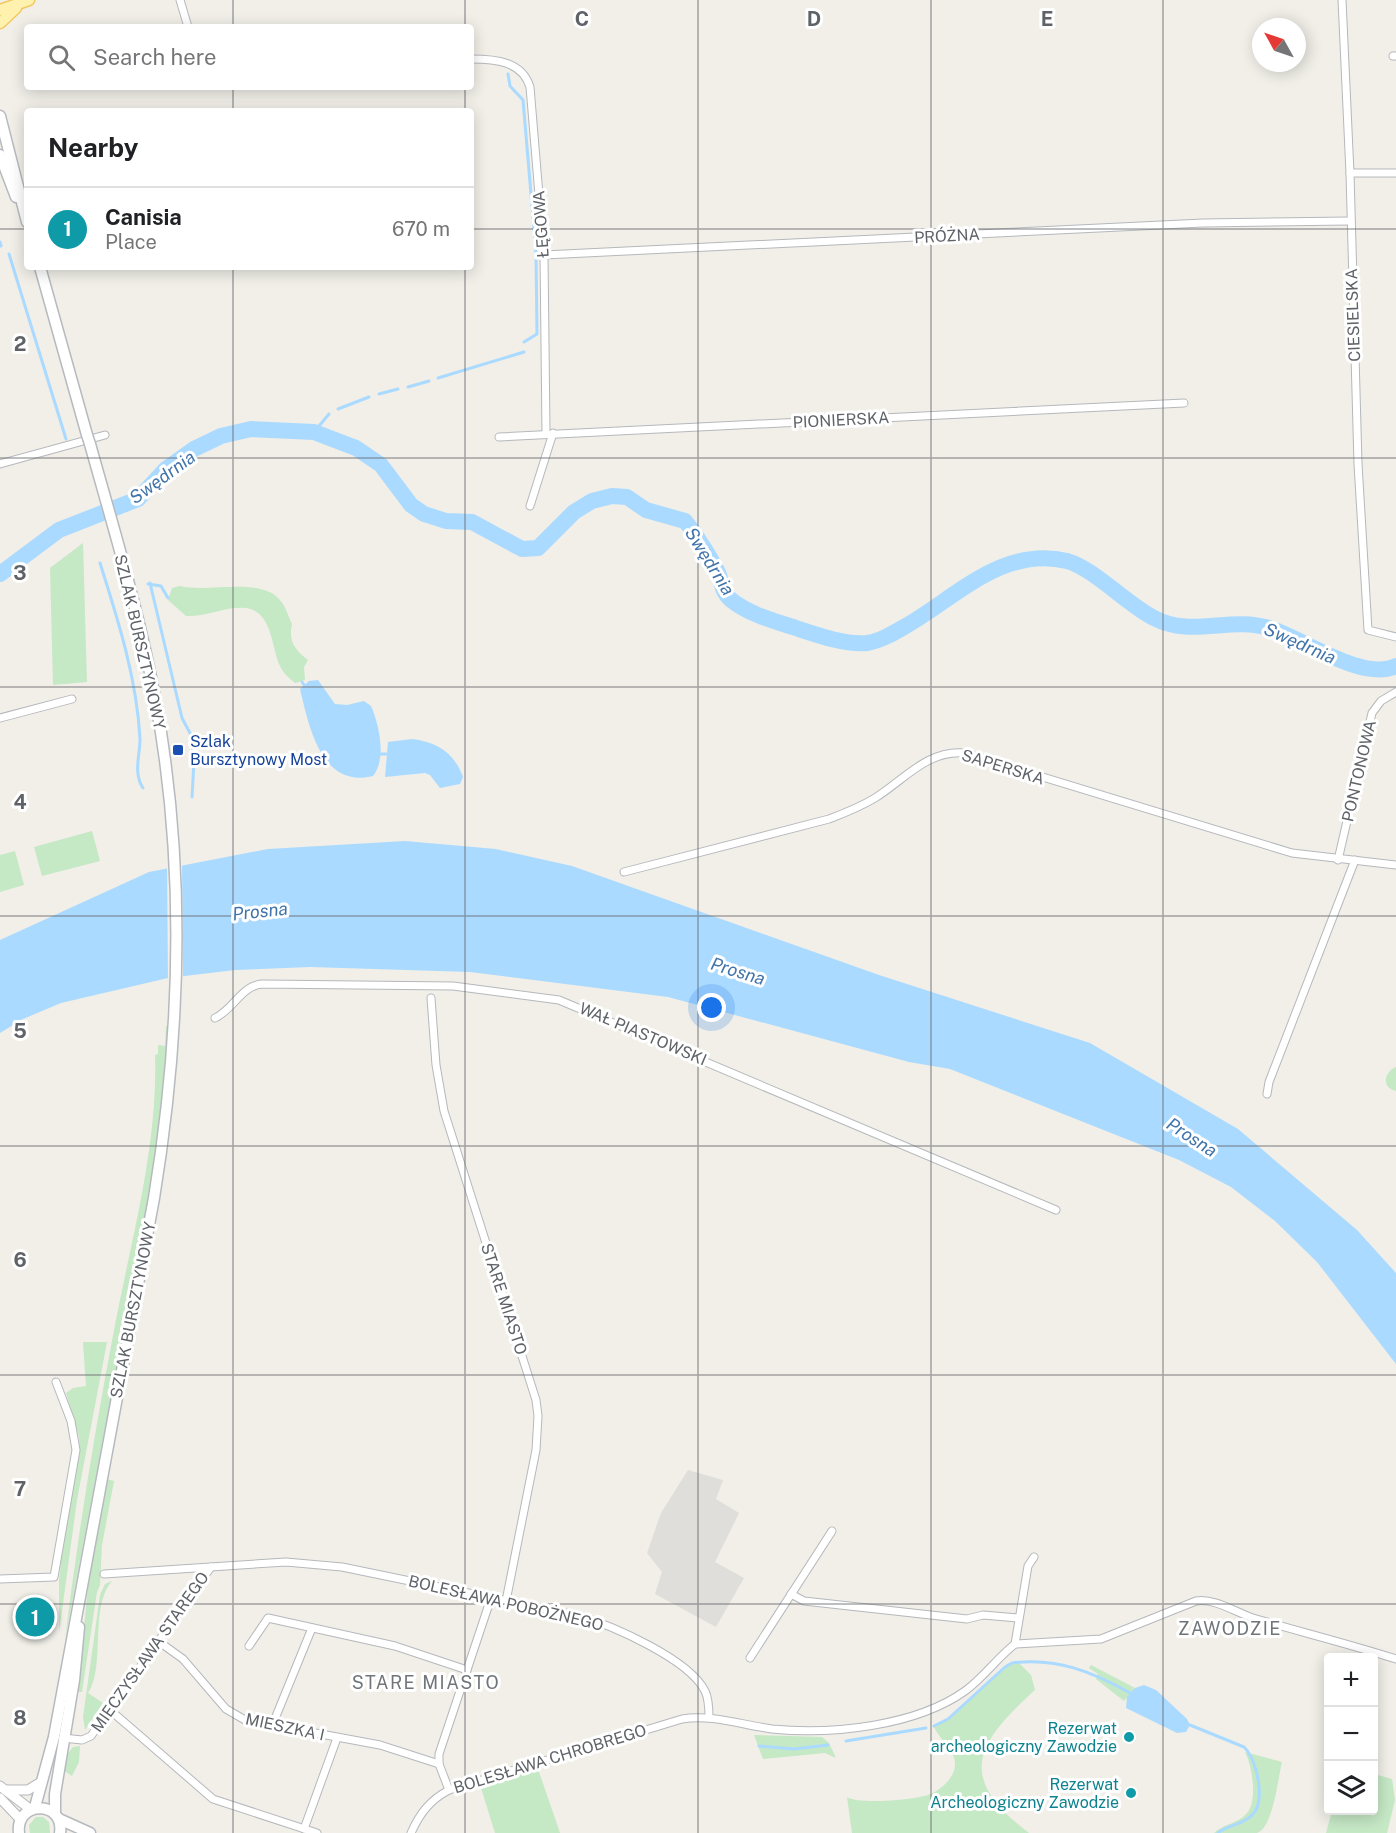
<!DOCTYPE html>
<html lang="en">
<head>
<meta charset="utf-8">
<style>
  :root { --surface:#fff; --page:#f2f2f2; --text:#202124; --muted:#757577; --line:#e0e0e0; --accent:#d93025 }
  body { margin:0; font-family:"Public Sans",sans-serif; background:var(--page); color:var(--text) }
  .controls { position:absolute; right:18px; bottom:18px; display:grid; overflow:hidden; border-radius:6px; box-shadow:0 3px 15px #0003 }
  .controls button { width:54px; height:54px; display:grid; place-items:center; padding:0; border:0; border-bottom:2px solid var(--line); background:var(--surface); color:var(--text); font:30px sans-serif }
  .compass { position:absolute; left:1252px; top:18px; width:54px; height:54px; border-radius:50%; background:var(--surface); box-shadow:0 3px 15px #0003; rotate:310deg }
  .you { position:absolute; left:712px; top:1008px; width:21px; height:21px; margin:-15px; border:4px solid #fff; border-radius:50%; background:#1a73e8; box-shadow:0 0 0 9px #1a73e833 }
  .badge { display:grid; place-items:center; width:39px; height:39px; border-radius:50%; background:var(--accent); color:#fff; font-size:20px; font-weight:700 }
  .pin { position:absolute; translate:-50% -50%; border:3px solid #fff; box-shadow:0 2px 6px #0006 }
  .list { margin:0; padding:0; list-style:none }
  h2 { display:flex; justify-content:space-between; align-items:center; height:78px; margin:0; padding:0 24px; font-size:26px }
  h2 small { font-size:20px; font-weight:400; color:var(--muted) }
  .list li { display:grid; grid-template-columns:39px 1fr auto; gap:18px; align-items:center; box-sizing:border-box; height:84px; padding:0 24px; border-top:2px solid var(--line) }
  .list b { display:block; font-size:22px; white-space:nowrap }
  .list p { margin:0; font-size:20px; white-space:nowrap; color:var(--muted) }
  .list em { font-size:20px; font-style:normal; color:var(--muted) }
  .icon { flex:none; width:33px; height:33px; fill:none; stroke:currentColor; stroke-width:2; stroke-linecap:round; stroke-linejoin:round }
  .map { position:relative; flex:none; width:1396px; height:1833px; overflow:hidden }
  .search { position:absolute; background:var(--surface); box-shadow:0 3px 15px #0003; left:24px; top:24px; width:450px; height:66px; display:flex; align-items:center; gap:15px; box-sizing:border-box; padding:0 21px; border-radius:6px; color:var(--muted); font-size:22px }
  .panel { position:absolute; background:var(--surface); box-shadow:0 3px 15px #0003; left:24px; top:108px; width:450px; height:162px; border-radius:6px }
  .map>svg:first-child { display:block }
  .industrial { fill:#e0deda }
  .green { fill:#c5e8c5 }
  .water { fill:#aadaff }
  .pier { fill:#f1efe8 }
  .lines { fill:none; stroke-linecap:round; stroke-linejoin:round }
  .stream { stroke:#aadaff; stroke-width:3 }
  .river { stroke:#aadaff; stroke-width:16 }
  .minor-casing { stroke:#b5b8bc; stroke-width:9 }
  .tertiary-casing { stroke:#b5b8bc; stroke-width:11 }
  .secondary-casing { stroke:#b6babf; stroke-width:13 }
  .primary-casing { stroke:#f2c960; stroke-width:13 }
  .minor { stroke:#fff; stroke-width:7 }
  .tertiary { stroke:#fff; stroke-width:9 }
  .secondary { stroke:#fff; stroke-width:10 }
  .primary { stroke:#fff2af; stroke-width:10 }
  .secondary-bridge-casing { stroke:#b6babf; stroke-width:13; stroke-linecap:butt }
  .secondary-bridge { stroke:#fff; stroke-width:10 }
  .grid { fill:none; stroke:#5f6368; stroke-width:1.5; stroke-opacity:0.55 }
  .transit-dot { fill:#1a4fb4; stroke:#fff; stroke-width:2 }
  .culture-dot { fill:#0f9aa8; stroke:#fff; stroke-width:2 }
  .labels { text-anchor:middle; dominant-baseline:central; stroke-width:6; stroke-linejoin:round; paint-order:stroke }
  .street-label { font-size:16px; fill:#5f6368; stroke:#fff }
  .transit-label { font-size:16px; fill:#164399; stroke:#fff; text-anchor:start }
  .culture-label { font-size:16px; fill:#0d838f; stroke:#fff; text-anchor:end }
  .water-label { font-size:18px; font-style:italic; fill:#4174aa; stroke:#fff }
  .neighbourhood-label { font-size:18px; letter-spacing:1.5px; fill:#70757a; stroke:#fff }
  .grid-label { font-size:20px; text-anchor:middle; font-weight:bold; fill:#5f6368; stroke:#fff; stroke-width:6; stroke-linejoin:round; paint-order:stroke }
</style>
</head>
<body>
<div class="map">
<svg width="1396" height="1833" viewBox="0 0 1396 1833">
  <rect width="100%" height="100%" fill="#f1efe8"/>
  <polygon class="industrial" points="688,1470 723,1480 716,1499 739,1513 715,1562 744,1578 716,1627 655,1594 662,1572 647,1553 661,1513"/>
  <g class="green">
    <polygon points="83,543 87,682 53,685 50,568"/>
    <path d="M180,586c29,7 79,-9 99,13 7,7 9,17 13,25 -4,17 3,26 16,36l-4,7 1,13 -10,3c-6,-5 -12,-10 -15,-17 -9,-19 -7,-54 -34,-58 -21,-2 -39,9 -60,8l-18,-16 4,-12z"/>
    <polygon points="92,831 100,861 42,876 34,847"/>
    <polygon points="15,851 24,885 0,892 0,855"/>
    <path d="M166,1026h4l-18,158 -87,455c13,-105 30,-210 50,-314 17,-88 43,-180 40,-270l3,-1v-9l7,1z"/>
    <path d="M1396,1067v24c-15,-3 -12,-19 0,-24z"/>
    <polygon points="83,1342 107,1342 77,1500 59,1633 59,1581 65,1522 80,1452 79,1437 66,1393 73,1388 86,1386"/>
    <polygon points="106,1479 114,1481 102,1545 100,1585 97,1592 82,1692 78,1692 88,1585"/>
    <path d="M112,1581c-23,25 -6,86 -24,112l15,10 -18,27 -2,-13 17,-122 5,-11z"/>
    <path d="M1012,1663h7l12,12 4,15c-60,54 -79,88 -6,143h-177l-5,-36c11,8 73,3 86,-4 9,-5 21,-15 22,-27 1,-18 -16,-25 -21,-40l14,-7 57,-52z"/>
    <polygon points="1091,1665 1135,1688 1124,1701 1096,1679 1098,1674 1089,1668"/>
    <polygon points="754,1735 822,1737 829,1743 836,1758 825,1753 763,1759"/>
    <polygon points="80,1746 79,1762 72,1776 63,1770 65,1757 73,1747"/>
    <path d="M1245,1752l37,10c-4,16 -9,66 -25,71 -12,0 -31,0 -43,0 9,-9 26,-10 33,-20 11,-12 5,-48 -2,-61z"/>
    <polygon points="538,1769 560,1833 495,1833 481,1788"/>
    <polygon points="1378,1775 1392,1779 1395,1800 1387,1833 1326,1833 1332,1811 1374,1810 1374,1778"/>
    <polygon points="36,1817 43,1817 49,1822 50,1833 30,1833 29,1825"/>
  </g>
  <g class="water">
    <path d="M318,680l17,24 12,1 17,-4 7,5c8,18 16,53 2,70 -52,13 -64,-50 -73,-87l9,-8z"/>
    <path d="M412,739c24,3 42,13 51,38l-3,7 -20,4 -10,-13 -5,-2 -40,4 3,-35z"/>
    <polygon points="405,841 496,849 572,866 879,975 1090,1043 1238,1129 1357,1230 1396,1273 1396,1364 1317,1262 1275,1221 1231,1187 1179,1160 950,1069 909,1062 668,997 470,972 310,967 235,970 168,978 61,1003 23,1019 0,1033 0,940 149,872 268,849"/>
    <polygon points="1144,1685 1156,1690 1187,1719 1190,1725 1186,1732 1177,1733 1126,1708 1127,1697 1135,1688"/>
  </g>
  <polygon class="pier" points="182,862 183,979 168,981 167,865"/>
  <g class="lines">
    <g class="stream">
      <polyline points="508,74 510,86 523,100 536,253 537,334 524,342"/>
      <polyline points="0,242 1,246"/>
      <polyline points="9,254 66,439"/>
      <polyline points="438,378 524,352"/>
      <polyline points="408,387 429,381"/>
      <polyline points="379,394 398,389"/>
      <polyline points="338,409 369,397"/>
      <polyline points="314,432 329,414"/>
      <path d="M100,563c18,57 37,116 40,176 0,16 -7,34 3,49"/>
      <polyline points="150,583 182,718 191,735 194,761 192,797"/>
      <polyline points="148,584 161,586 168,598"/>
      <polyline points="302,682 304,685"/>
      <polyline points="380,754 386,754"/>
      <path d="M1190,1725l54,22c13,12 23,56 7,69 -9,9 -24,9 -33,17"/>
      <path d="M934,1726l14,-7 57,-52 7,-4c44,-6 81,9 118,30"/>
      <polyline points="846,1741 926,1728"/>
      <polyline points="759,1746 794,1749 828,1745"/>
    </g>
    <path class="river" d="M0,574l59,-44 79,-31 28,-30 28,-20 27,-13 30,-7 63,3 42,16 25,17 30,40 13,9 22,7 26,1 50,27 16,-1 36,-36 18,-11 20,-5 15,1 19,13 39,11c10,12 28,40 34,54 3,8 3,17 11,24 18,15 44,22 66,29 21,7 49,17 71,15 13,-2 25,-9 37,-16 50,-28 99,-82 163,-66 26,7 61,44 87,57 37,20 76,-2 115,10 33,10 93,54 127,38"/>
    <g class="minor-casing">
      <g id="minor">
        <polyline points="180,0 188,27"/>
        <polyline points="1342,0 1350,173 1358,464 1368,630 1396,637"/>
        <polyline points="1393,56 1396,56"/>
        <path d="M471,59c24,0 51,2 59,28l14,168 2,178"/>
        <polyline points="1350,173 1396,173"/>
        <polyline points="544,255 1203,223 1350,221"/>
        <polyline points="499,437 1184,403"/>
        <polyline points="0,464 105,435"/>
        <polyline points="530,506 553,433"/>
        <polyline points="0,718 72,699"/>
        <polyline points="1338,860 1372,713 1381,701 1396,692"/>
        <path d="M624,872l205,-53c16,-6 31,-12 46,-21 29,-18 52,-48 89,-45l328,100 104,12"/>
        <polyline points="431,998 436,1065 444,1111 536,1400 538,1416 536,1450 506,1601"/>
        <path d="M215,1018c19,-9 26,-32 47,-34l191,2 106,14 497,210"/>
        <polyline points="1267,1094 1269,1082 1355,860"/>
        <path d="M104,1574l182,-12 56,5 238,49c33,10 109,43 125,75 4,8 4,18 4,27"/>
        <polyline points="0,1579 54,1577 76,1450 71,1421 56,1382"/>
        <polyline points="791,1594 804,1601 967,1619 983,1615 1018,1618"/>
        <polyline points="158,1641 183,1659 226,1709 245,1720 380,1745 439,1764"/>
        <polyline points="1015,1644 1028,1566 1034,1557"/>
        <polyline points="249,1646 268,1618 395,1646 467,1670"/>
        <polyline points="750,1658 832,1531"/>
        <polyline points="110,1710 213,1799 317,1833"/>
        <polyline points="272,1726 312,1628"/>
        <polyline points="63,1738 82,1740 91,1736 211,1567"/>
        <polyline points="449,1790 439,1764 439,1754 491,1598"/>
        <polyline points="304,1829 337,1738"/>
        <path d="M411,1833c9,-20 19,-33 38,-43l233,-71c30,-5 60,6 90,10 60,6 144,-3 193,-38 19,-14 32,-33 50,-47l86,-5 95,-38c19,-3 39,11 57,17 48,14 96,26 143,41"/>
      </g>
    </g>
    <g class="tertiary-casing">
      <g id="tertiary">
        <polyline points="0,1786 30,1809"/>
        <polyline points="6,1790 28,1790 41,1782"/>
        <polyline points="0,1798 20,1819"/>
      </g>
    </g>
    <g class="secondary-casing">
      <g id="secondary">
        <polyline points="0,116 27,222"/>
        <polyline points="0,155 16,197"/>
        <polyline points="40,267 87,435"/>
        <path d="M35,1807l19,-70 100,-539c27,-164 32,-331 2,-495 -16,-88 -42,-173 -66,-259"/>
        <polyline points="55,1813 55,1794 74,1680 79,1627"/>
        <polyline points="59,1819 90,1833"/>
        <path d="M19,1833c-4,-33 46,-33 41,0"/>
      </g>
    </g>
    <g class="primary-casing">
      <g id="primary">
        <polyline points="0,10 29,0"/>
        <polyline points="0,23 16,8"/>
      </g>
    </g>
    <use href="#minor" class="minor"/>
    <use href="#tertiary" class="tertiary"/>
    <use href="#secondary" class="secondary"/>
    <use href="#primary" class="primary"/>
    <g class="secondary-bridge-casing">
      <polyline id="secondary-bridge" points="87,435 90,444"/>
    </g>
    <use href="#secondary-bridge" class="secondary-bridge"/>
  </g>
  <path class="grid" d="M233,0v27M465,0v27M698,0v1833M931,0v1833M1163,0v1833M233,87v24M465,87v24M0,229h27M471,229h925M233,267v1566M465,267v1566M0,458h1396M0,687h1396M0,916h1396M0,1146h1396M0,1375h1396M0,1604h1396"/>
  <rect class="transit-dot" x="172" y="744" width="12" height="12" rx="3"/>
  <g class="culture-dot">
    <circle cx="1129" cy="1737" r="6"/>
    <circle cx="1131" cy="1793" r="6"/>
  </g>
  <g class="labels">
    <g class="street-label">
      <text transform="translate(541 224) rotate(-94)">ŁĘGOWA</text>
      <text transform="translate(947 236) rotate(-3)">PRÓŻNA</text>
      <text transform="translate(1353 315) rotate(-92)">CIESIELSKA</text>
      <text transform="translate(841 420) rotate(-3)">PIONIERSKA</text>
      <text transform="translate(140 642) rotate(77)">SZLAK BURSZTYNOWY</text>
      <text transform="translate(1003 767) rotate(17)">SAPERSKA</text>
      <text transform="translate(1359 771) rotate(-77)">PONTONOWA</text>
      <text transform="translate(643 1034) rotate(23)">WAŁ PIASTOWSKI</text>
      <text transform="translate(504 1299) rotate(72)">STARE MIASTO</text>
      <text transform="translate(133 1310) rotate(-79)">SZLAK BURSZTYNOWY</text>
      <text transform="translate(506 1603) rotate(13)">BOLESŁAWA POBOŻNEGO</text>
      <text transform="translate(150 1652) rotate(-55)">MIECZYSŁAWA STAREGO</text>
      <text transform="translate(285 1727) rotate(12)">MIESZKA I</text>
      <text transform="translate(550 1759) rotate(-17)">BOLESŁAWA CHROBREGO</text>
    </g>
    <g class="transit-label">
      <text x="190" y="741">Szlak<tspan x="190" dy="18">Bursztynowy Most</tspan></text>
    </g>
    <g class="culture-label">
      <text x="1117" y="1728">Rezerwat<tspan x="1117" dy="18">archeologiczny Zawodzie</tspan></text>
      <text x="1119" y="1784">Rezerwat<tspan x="1119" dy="18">Archeologiczny Zawodzie</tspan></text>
    </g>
    <g class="water-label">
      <text transform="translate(162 477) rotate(-36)">Swędrnia</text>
      <text transform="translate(710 561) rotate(58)">Swędrnia</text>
      <text transform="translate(1300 643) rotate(24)">Swędrnia</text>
      <text transform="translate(260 911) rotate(-6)">Prosna</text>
      <text transform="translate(738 971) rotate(17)">Prosna</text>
      <text transform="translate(1192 1137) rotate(33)">Prosna</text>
    </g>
    <g class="neighbourhood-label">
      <text x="1230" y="1628">ZAWODZIE</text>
      <text x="426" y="1682">STARE MIASTO</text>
    </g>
  </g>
  <g class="grid-label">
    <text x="582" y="26">C</text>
    <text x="814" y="26">D</text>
    <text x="1047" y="26">E</text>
    <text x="20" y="351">2</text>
    <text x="20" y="580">3</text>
    <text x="20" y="809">4</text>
    <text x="20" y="1038">5</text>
    <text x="20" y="1267">6</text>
    <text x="20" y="1496">7</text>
    <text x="20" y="1725">8</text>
  </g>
</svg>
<div class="controls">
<button>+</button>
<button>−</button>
<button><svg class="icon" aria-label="layers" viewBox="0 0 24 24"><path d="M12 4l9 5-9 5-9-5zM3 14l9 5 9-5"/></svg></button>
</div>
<svg class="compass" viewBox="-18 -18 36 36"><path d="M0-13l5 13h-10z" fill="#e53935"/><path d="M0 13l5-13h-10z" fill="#757577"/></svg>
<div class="you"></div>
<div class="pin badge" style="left:35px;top:1617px;background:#0f9aa8">1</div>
<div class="search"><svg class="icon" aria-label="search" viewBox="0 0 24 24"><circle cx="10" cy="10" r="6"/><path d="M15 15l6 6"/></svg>Search here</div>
<section class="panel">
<h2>Nearby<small></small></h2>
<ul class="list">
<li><span class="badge" style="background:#0f9aa8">1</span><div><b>Canisia</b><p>Place</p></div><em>670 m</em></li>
</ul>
</section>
</div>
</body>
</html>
